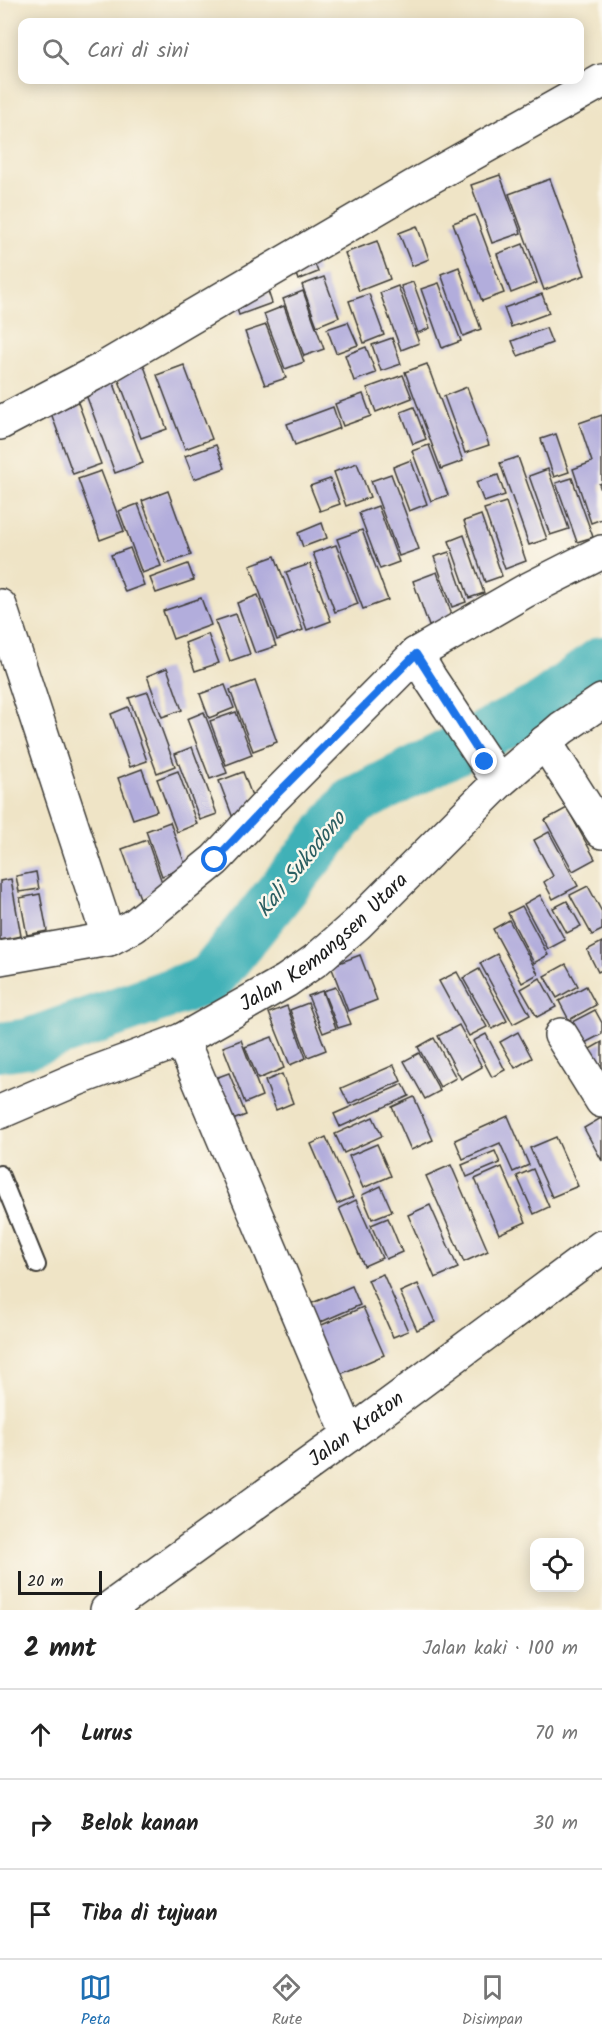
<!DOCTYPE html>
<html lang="id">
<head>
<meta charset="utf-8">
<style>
  :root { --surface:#fff; --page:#f2f2f2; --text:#222; --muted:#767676; --line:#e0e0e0; --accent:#1f6fb2 }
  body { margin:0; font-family:Kalam,sans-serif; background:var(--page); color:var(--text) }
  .controls { position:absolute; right:18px; bottom:18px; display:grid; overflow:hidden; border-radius:12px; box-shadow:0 3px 15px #0003 }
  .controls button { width:54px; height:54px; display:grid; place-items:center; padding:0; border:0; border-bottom:2px solid var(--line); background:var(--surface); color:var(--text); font:30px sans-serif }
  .scale { position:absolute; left:18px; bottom:15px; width:84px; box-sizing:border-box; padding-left:6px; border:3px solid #1c1c1c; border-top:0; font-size:16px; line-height:21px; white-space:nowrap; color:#1c1c1c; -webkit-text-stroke:4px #fbf7ec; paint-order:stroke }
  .stop { position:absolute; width:18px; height:18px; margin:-14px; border:4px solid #1a73e8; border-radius:50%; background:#fff }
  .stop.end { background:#1a73e8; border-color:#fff; box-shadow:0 2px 6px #0008 }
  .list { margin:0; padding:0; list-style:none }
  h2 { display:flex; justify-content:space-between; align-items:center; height:78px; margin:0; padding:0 24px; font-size:26px }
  h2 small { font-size:20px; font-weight:400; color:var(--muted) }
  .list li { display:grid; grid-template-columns:39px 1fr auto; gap:18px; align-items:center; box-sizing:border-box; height:90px; padding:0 24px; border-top:2px solid var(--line) }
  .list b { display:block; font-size:22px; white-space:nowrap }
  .list em { font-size:20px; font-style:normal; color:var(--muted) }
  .icon { flex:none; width:33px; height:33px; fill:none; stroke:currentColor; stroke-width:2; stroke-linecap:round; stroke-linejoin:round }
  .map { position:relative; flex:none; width:602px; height:1610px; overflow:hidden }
  .search { position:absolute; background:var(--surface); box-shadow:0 3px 15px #0003; left:18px; right:18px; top:18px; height:66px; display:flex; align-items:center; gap:15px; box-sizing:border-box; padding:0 21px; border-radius:12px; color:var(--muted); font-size:22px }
  .sheet { height:348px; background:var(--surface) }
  nav { display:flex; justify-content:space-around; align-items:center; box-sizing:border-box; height:84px; border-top:2px solid var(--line); background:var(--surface); font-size:16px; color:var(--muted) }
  nav a { display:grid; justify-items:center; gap:3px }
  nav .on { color:var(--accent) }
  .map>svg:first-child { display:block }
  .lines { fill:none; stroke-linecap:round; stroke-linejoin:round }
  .river { stroke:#40b1b7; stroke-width:50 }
  .building { fill:#b2addc }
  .lane-casing { stroke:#3c3a36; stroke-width:20 }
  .street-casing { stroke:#3c3a36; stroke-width:36 }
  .secondary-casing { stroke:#3c3a36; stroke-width:36 }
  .lane { stroke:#fff; stroke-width:16 }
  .street { stroke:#fff; stroke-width:33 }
  .secondary { stroke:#fff; stroke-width:33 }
  .route { stroke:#1a73e8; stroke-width:8 }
  .labels { text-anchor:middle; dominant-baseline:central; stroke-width:5; stroke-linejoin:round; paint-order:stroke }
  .street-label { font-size:21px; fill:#1c1c1c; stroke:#fbf7ec }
  .water-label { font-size:22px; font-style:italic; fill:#2c5f62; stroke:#fbf7ec }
</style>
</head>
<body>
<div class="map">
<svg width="602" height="1610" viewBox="0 0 602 1610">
  <rect width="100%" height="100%" fill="#fbf7ec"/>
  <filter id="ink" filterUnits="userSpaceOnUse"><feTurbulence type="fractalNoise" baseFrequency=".0167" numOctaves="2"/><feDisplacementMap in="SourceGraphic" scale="12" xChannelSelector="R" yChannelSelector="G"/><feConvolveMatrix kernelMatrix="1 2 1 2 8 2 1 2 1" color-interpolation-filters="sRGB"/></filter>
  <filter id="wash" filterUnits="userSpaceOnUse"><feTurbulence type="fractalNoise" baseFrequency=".008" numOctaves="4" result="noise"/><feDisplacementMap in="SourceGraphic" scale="24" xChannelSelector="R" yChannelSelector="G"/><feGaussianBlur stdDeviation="1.35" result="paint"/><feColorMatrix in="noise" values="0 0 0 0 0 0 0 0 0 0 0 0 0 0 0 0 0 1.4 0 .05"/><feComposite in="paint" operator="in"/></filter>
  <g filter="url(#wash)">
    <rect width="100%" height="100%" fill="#efe4c6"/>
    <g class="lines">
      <polyline class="river" points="0,1047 29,1043 210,979 353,802 539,708 602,661"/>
    </g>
    <g id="blocks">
      <g class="building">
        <polygon points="500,175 521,233 492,243 471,185"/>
        <polygon points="550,179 585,275 544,290 509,194"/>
        <polygon points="475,215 504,293 482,301 453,223"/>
        <polygon points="417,226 429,259 412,266 399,233"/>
        <polygon points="377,241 390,279 359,291 345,253"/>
        <polygon points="523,244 537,283 511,293 497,254"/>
        <polygon points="312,256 318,272 298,280 292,263"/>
        <polygon points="459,267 481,329 463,336 441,274"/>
        <polygon points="324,277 339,317 317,326 302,285"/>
        <polygon points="413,282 430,328 418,333 401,286"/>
        <polygon points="439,283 461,341 442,348 421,289"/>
        <polygon points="266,285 272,303 239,315 233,297"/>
        <polygon points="398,286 419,343 401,350 380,293"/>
        <polygon points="303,291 324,349 304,356 283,299"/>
        <polygon points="369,294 384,335 364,343 349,301"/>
        <polygon points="542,294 549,313 511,327 504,308"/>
        <polygon points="284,306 304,362 285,369 264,314"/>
        <polygon points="348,322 358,345 336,353 327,329"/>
        <polygon points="266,325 286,378 265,385 245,332"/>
        <polygon points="546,328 552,343 518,356 512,341"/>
        <polygon points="392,338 401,364 381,371 372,345"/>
        <polygon points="366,347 376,373 354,381 345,355"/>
        <polygon points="140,355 167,429 141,438 113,365"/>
        <polygon points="427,364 463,461 441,469 405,372"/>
        <polygon points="184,365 212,439 185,449 157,375"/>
        <polygon points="403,375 412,398 376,412 367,388"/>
        <polygon points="113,381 143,463 115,473 85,392"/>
        <polygon points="467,387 489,445 465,453 444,396"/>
        <polygon points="74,392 101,464 73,474 47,402"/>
        <polygon points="363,394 371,416 343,426 335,404"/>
        <polygon points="333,407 340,428 295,445 287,424"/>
        <polygon points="414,407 426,439 413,444 401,412"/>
        <polygon points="602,415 602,483 599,484 602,493 602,519 591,523 573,469 592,462 579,423"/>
        <polygon points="556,434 569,472 554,477 541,439"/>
        <polygon points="216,445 225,468 194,479 185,456"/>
        <polygon points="429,445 448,495 431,501 412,451"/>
        <polygon points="518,457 547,539 529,545 500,463"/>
        <polygon points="411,460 427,504 409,511 393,467"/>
        <polygon points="357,463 370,497 346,506 334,472"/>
        <polygon points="548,469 569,529 550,535 529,476"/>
        <polygon points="101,471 124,531 100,540 78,479"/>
        <polygon points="391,474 419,549 399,556 371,481"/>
        <polygon points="498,475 505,495 484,502 476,482"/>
        <polygon points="572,478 593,537 577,542 556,483"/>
        <polygon points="330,479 340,504 320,511 310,486"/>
        <polygon points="168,491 191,555 166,564 142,501"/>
        <polygon points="506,502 526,561 505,569 484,509"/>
        <polygon points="138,504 161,566 142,573 119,511"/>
        <polygon points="378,506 399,562 380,569 359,513"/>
        <polygon points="481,515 502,576 485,582 464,521"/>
        <polygon points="322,523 327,538 303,547 298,533"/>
        <polygon points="362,530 388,600 363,609 337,539"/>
        <polygon points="464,535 484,593 469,598 449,541"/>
        <polygon points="336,545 358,604 335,612 313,553"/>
        <polygon points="130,548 144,585 125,592 111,555"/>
        <polygon points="449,552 466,602 452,607 434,557"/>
        <polygon points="275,556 303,630 277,640 250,565"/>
        <polygon points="188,564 194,580 156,593 150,578"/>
        <polygon points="310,564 331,621 307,630 286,572"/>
        <polygon points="437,572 453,618 429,626 413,581"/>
        <polygon points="258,595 276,646 255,653 237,603"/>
        <polygon points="201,598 211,625 173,639 163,611"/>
        <polygon points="236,614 250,654 230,661 215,621"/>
        <polygon points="208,634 219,663 195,671 185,643"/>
        <polygon points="167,668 182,710 162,717 147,676"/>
        <polygon points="255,681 277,742 253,751 230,690"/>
        <polygon points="225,685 234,708 209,718 200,694"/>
        <polygon points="148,692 175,766 157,773 129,698"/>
        <polygon points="128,707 147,761 130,767 111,714"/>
        <polygon points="204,712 227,773 210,779 187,719"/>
        <polygon points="236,712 252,755 226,765 210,721"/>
        <polygon points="192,747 217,814 200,820 175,754"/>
        <polygon points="142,769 157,811 133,819 118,778"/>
        <polygon points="178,771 197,824 177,832 157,779"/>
        <polygon points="243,772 257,809 233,818 219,781"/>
        <polygon points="567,808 595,859 573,871 545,820"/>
        <polygon points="170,822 186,867 162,876 146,831"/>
        <polygon points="549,832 578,886 553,899 544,882 553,876 534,840"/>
        <polygon points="147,840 164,888 140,898 122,849"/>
        <polygon points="36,872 39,889 19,892 16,876"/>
        <polygon points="11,879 21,936 0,940 0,881"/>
        <polygon points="588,886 602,912 602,930 592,935 570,895"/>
        <polygon points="40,894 47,931 27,935 20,898"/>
        <polygon points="540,895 565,940 548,949 524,904"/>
        <polygon points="567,901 581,926 567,933 553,908"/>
        <polygon points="522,906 548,955 534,963 508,913"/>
        <polygon points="509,920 538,974 522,983 493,929"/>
        <polygon points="602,942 602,970 598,972 587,950"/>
        <polygon points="497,954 530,1015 513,1024 480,963"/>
        <polygon points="360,955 377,1000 348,1011 331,966"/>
        <polygon points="566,964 578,986 557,998 544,976"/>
        <polygon points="479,969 507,1021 492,1029 463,978"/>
        <polygon points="457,972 487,1027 469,1036 439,981"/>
        <polygon points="540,978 556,1007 537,1017 521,989"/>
        <polygon points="586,986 596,1005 569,1020 559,1001"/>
        <polygon points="336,987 351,1024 338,1028 323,991"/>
        <polygon points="322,991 336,1028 323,1033 308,996"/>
        <polygon points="308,1003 326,1050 308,1057 290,1010"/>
        <polygon points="287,1006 306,1058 290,1065 269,1013"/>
        <polygon points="595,1010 602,1023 602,1034 581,1045 570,1023"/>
        <polygon points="459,1025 482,1067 461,1079 438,1036"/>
        <polygon points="518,1032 532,1058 515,1068 500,1042"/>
        <polygon points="486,1034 505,1070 492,1077 473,1041"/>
        <polygon points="272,1037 284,1068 258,1079 245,1047"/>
        <polygon points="434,1038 456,1078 440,1087 418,1047"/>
        <polygon points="241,1040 262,1096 245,1103 223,1047"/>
        <polygon points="602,1042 602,1093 581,1054"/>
        <polygon points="419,1053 440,1091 425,1099 404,1061"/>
        <polygon points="394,1065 401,1081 349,1104 341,1088"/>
        <polygon points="229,1073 246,1115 219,1125 202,1083"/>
        <polygon points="282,1074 293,1103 276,1110 265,1081"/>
        <polygon points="403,1084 409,1096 340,1127 334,1114"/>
        <polygon points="414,1097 433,1140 411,1150 392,1107"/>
        <polygon points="508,1116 529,1165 513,1172 500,1143 463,1159 455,1140"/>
        <polygon points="373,1117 382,1136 344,1153 335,1134"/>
        <polygon points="601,1118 602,1120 602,1161 584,1128"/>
        <polygon points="326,1137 353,1197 337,1204 311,1144"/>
        <polygon points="556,1137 578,1186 552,1197 530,1148"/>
        <polygon points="377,1144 391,1176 363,1188 349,1156"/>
        <polygon points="495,1151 500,1163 467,1177 462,1165"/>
        <polygon points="451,1165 488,1251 464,1262 426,1176"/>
        <polygon points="502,1167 526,1222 499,1234 475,1179"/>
        <polygon points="533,1169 549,1207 534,1214 517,1176"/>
        <polygon points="381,1186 392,1211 372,1219 362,1195"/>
        <polygon points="356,1200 382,1258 364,1266 339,1208"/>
        <polygon points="430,1205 458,1268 435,1278 408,1215"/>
        <polygon points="388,1218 402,1252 386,1259 371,1225"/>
        <polygon points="383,1274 408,1331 393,1337 368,1280"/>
        <polygon points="418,1284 435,1322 417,1330 400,1292"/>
        <polygon points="352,1286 360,1305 305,1329 296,1310"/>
        <polygon points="363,1307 384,1355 329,1379 308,1331"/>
      </g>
    </g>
  </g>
  <g filter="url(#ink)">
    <use href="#blocks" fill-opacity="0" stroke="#3c3a36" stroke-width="1.5"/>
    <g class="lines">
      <g class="lane-casing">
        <polyline id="lane" points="0,1174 37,1265"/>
      </g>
      <g class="street-casing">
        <g id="street">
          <polyline points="0,423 101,370 413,187 602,81"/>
          <polyline points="0,606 109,939"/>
          <polyline points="416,654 430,678 499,782"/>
          <polyline points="545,742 602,832"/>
          <polyline points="0,958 109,939 134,926 215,860 273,798 416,654 525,591 602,552"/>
          <polyline points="561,1035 602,1101"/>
          <polyline points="182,1040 349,1435"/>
          <path id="s1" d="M0,1112l77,-33 105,-39 104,-59 30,-21 41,-36 142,-142 63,-54 40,-27"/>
        </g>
      </g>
      <g class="secondary-casing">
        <g id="secondary">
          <path id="s2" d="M107,1610l242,-175 253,-188"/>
        </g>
      </g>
      <use href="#lane" class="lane"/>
      <use href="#street" class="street"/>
      <use href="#secondary" class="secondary"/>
    </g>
  </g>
  <g class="lines" filter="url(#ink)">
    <polyline class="route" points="215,860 273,798 416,654 485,762"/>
  </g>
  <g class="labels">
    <g class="street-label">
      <text stroke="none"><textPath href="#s1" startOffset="369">Jalan Kemangsen Utara</textPath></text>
      <text stroke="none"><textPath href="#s2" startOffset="308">Jalan Kraton</textPath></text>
    </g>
    <g class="water-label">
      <text transform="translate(302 865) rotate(-51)">Kali Sukodono</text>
    </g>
  </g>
</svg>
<div class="controls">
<button><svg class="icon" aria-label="locate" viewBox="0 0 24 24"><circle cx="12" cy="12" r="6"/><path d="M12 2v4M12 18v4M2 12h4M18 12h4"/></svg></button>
</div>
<div class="scale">20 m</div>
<div class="stop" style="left:215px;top:860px"></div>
<div class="stop end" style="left:485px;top:762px"></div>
<div class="search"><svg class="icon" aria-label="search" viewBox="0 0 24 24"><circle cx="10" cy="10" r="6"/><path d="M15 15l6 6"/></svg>Cari di sini</div>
</div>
<section class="sheet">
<h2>2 mnt<small>Jalan kaki · 100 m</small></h2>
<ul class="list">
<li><svg class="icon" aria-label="ahead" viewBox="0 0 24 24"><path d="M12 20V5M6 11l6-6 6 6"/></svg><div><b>Lurus</b></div><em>70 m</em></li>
<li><svg class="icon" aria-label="right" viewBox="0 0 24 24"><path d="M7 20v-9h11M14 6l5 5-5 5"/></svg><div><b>Belok kanan</b></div><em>30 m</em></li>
<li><svg class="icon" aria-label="arrive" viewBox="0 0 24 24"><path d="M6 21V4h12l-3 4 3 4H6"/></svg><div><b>Tiba di tujuan</b></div></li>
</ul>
</section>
<nav>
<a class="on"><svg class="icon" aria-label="map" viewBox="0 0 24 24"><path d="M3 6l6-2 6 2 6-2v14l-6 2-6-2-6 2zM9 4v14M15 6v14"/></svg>Peta</a>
<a><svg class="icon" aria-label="directions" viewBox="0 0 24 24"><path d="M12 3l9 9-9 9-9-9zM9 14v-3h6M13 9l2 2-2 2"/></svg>Rute</a>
<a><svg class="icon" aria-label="saved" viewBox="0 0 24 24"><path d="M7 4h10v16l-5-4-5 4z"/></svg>Disimpan</a>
</nav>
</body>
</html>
